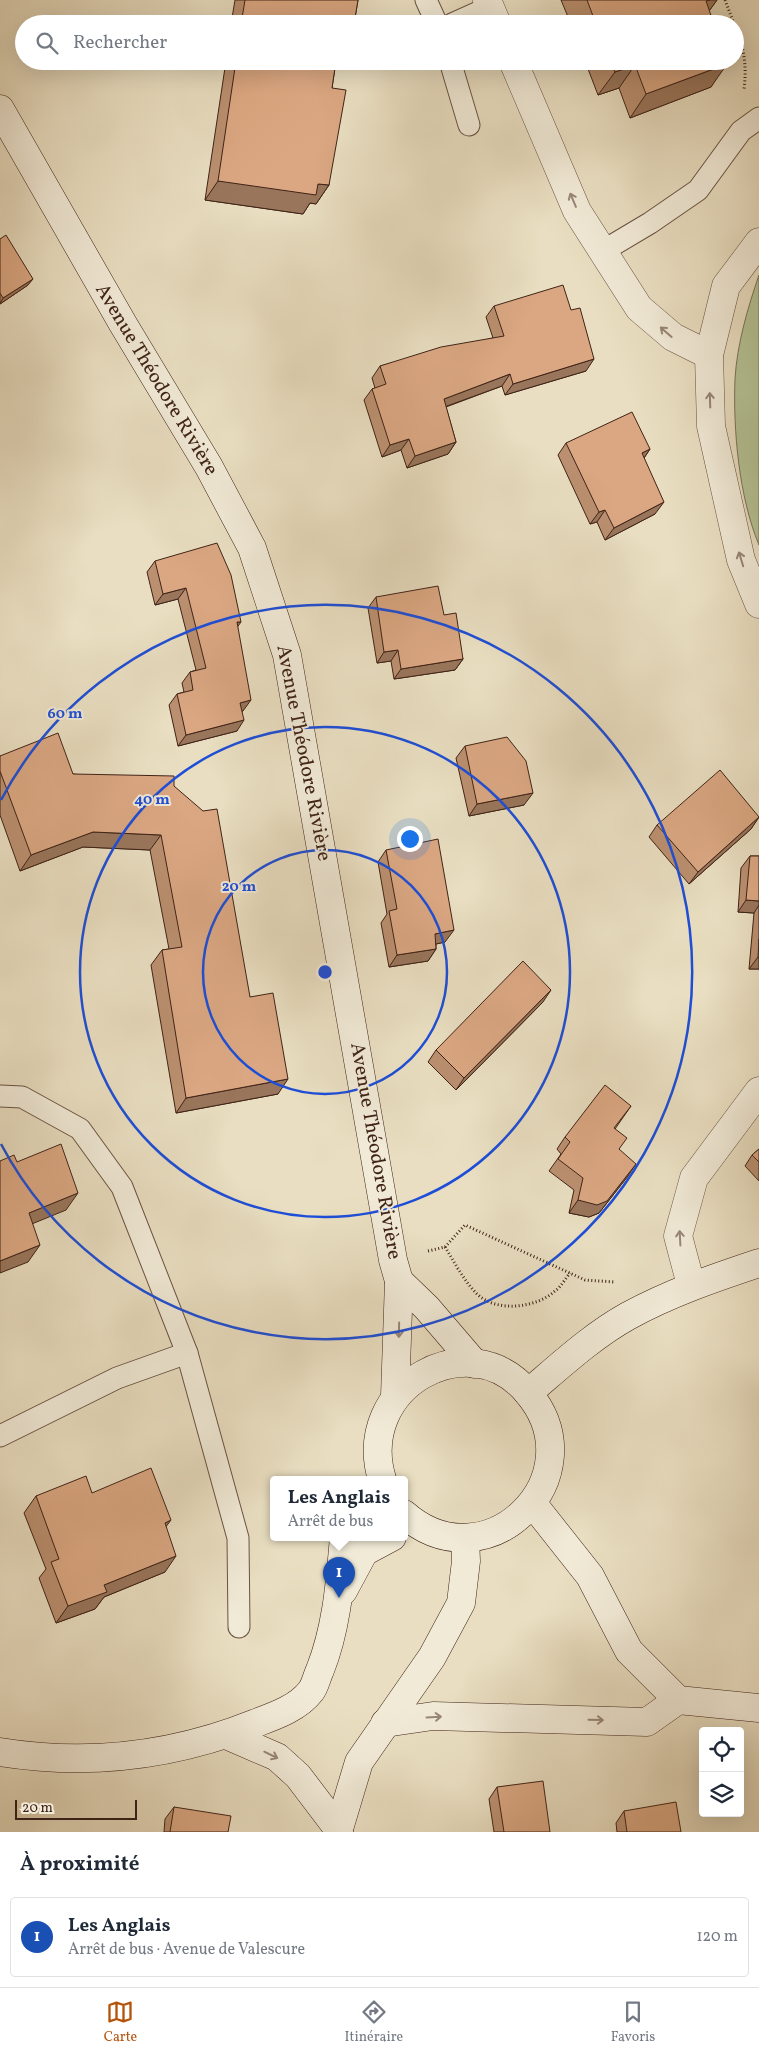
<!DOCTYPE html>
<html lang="fr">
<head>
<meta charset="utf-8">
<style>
  :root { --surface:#fff; --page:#f6f6f7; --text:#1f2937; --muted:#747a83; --line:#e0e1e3; --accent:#b45309 }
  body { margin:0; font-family:Vollkorn,serif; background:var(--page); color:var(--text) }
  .controls { position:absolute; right:15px; bottom:15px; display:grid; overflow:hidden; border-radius:5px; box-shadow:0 5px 20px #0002 }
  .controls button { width:45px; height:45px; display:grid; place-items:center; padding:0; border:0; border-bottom:1px solid var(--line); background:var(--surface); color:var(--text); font:25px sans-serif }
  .scale { position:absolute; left:15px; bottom:12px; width:122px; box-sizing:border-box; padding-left:5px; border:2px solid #3f2317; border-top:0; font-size:14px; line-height:18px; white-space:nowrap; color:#3f2317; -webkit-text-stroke:4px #f1ead7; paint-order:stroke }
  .you { position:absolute; left:409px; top:838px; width:18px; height:18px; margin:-12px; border:4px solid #fff; border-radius:50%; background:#1a73e8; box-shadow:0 0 0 8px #1a73e833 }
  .badge { display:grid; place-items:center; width:32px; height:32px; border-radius:50%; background:var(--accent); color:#fff; font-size:16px; font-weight:700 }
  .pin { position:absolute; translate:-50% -41px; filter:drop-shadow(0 1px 2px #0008) }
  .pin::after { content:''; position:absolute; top:26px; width:18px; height:15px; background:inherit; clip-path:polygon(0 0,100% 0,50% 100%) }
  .popup { position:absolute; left:270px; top:1476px; width:138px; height:65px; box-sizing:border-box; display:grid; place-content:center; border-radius:5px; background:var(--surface); filter:drop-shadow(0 1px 4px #0005); font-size:16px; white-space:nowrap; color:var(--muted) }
  .popup b { font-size:19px; color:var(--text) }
  .popup::after { content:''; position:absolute; left:50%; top:100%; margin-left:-10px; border:10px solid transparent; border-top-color:var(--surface) }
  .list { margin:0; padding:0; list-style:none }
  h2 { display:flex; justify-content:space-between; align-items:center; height:65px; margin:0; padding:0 20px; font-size:21px }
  h2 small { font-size:16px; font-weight:400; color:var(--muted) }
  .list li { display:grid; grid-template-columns:32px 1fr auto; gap:15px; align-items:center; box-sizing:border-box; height:80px; margin:0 10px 10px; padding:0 10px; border:1px solid var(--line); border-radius:5px }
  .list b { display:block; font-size:19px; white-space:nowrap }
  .list p { margin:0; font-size:16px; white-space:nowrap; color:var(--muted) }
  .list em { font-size:16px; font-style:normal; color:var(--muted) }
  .icon { flex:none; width:28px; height:28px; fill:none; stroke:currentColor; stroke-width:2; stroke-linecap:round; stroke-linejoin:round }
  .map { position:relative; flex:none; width:759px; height:1832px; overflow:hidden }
  .search { position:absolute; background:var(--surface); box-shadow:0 5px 20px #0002; left:15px; right:15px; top:15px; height:55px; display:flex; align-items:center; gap:12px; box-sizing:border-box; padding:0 18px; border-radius:28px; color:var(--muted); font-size:19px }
  .sheet { height:155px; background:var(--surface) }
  nav { display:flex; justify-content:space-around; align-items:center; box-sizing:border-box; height:70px; border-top:1px solid var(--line); background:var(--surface); font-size:14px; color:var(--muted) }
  nav a { display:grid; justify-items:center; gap:2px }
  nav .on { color:var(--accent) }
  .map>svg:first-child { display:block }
  .green { fill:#b4c295; stroke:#7a7256 }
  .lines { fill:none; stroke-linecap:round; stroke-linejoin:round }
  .lane-casing { stroke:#6a5242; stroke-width:23 }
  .street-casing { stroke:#6a5242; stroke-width:29 }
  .secondary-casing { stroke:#3f2317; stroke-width:29 }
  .path { stroke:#3f2317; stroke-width:3; stroke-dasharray:1 2.5; stroke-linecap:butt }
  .lane { stroke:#f1ead7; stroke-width:21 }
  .street { stroke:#f1ead7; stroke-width:28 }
  .secondary { stroke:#f1ead7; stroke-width:28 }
  .wall { fill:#bb9070; stroke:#3f2317 }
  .shaded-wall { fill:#99755b; stroke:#3f2317 }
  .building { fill:#daa782; stroke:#3f2317 }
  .oneway { stroke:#988677 }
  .ring { fill:none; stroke:#1d4ed8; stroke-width:2.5 }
  .labels { text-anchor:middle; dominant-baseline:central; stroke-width:4; stroke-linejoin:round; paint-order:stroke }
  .street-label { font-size:20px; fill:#3f2317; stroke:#f1ead7 }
  .centre { fill:#1d4ed8; stroke:#f1ead7; stroke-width:2.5 }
  .ring-label { font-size:15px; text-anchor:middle; font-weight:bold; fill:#1d4ed8; stroke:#f1ead7; stroke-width:4; stroke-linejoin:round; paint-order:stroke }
</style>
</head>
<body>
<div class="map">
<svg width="759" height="1832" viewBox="0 0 759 1832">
  <rect width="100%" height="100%" fill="#e9dec1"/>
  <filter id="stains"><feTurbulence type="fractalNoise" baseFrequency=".004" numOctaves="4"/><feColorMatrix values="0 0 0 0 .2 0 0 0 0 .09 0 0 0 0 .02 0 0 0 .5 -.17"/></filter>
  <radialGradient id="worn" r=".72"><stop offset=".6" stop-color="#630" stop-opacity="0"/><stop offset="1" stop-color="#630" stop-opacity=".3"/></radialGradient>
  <path class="green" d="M759,275v270c-20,-48 -26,-115 -24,-166 2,-35 13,-72 24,-104z"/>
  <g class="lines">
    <g class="lane-casing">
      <g id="lane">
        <polyline points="426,0 437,24"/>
        <polyline points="452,24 490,7"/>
        <polyline points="450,61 469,125"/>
        <polyline points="603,251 650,223 698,190 741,131 759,118"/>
        <polyline points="0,1096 22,1097 80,1129 122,1187 187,1353 238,1538 239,1627"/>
        <polyline points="0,1436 117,1378 187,1353"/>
      </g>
    </g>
    <g class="street-casing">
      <g id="street">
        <polyline points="487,0 497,24"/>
        <polyline points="513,61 577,211 639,308 673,337 709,355"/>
        <polyline points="759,242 726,286 709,355 711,426 741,560 759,604"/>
        <polyline points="691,1285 678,1236 694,1178 759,1091"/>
      </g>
    </g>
    <g class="secondary-casing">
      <g id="secondary">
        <polyline points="0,109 123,324 209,467 252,548 287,655 393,1260 399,1281 395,1396"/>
        <polyline points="399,1281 427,1308 475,1364"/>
        <path d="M528,1393c32,-27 64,-57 100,-77 42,-23 86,-38 131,-53"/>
        <path d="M382,1479c-28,-93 88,-157 146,-86 70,83 -41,194 -124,121"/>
        <polyline points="533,1504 590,1576 629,1651 678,1700 759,1708"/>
        <polyline points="343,1591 364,1552 392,1537"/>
        <polyline points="385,1723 433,1716 647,1722 678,1700"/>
        <polyline points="226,1735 277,1757 298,1776 339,1830"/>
        <path d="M0,1752c87,14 174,4 256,-29 19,-7 42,-15 55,-32 4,-5 6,-15 9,-21 17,-43 20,-88 24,-133"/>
        <polyline points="338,1832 359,1762 432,1657 461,1603 466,1561 465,1538"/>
      </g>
    </g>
    <g class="path">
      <polyline points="725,0 734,24"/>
      <path d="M735,26c9,21 12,40 9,63"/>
      <path d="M445,1247c10,16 19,34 32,47 20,19 59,14 78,-3 6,-4 10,-12 15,-18"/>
      <polyline points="428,1251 445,1247 465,1225 585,1280 615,1282"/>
    </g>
    <use href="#lane" class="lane"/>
    <use href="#street" class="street"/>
    <use href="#secondary" class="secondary"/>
  </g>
  <g class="wall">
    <polygon points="235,0 358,0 354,24 231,24"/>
    <polygon points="561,0 717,0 709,11 714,24 571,24"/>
    <polygon points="226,61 336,61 332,88 329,185 316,204 310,203 303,214 205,200"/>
    <polygon points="585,61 726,61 711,87 630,118 619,88 598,95"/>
    <polygon points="0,239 28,285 0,304"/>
    <polygon points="494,306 586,371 505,395 502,386 446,407 456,442 448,454 407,468 401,450 382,457 364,400 372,389 375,388 372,378 380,366 493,338 486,317"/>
    <polygon points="566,443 650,449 644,458 655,514 605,540 597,522 590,524 558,455"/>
    <polygon points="155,561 237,627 243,711 242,711 237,731 178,746 169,705 177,694 184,692 182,683 190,672 196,670 178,599 155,605 147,572"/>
    <polygon points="376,597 444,615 463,659 455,670 394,679 391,661 377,663 368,608"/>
    <polygon points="465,746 524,805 469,816 456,758"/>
    <polygon points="0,756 73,774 174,786 250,997 278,1094 176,1113 151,965 162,950 169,949 150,850 83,847 20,871 0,815"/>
    <polygon points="759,817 751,829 689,884 649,837 657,825"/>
    <polygon points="386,850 445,942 436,944 436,949 428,961 389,967 381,923 387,914 378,862"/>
    <polygon points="750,856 759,856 759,969 749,969 754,913 738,912 741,868"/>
    <polygon points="543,1002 456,1090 428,1062 436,1050"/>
    <polygon points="631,1106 615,1129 619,1149 628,1176 599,1213 589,1217 569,1213 574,1190 549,1171 561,1154 557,1149 565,1137"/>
    <polygon points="759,1149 759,1181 745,1166 752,1155"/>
    <polygon points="92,1493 166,1526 165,1572 104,1597 95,1609 56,1623 39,1578 46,1569 24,1513 36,1496"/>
    <polygon points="497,1787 550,1832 494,1832 489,1799"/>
    <polygon points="174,1807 228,1832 164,1832 165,1819"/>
    <polygon points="624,1811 681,1832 617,1832 616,1823"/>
  </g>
  <g class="shaded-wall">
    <polygon points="710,0 717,0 702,21 706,1"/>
    <polygon points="727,64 711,87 630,118 646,94"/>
    <polygon points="635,65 619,88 598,95 615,72"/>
    <polygon points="218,181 318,184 329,185 316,204 310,203 303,214 205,200"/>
    <polygon points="33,279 28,285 0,304 3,298"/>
    <polygon points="594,359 586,371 505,395 513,384"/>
    <polygon points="510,374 502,386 436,410 444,399"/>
    <polygon points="409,439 401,450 382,457 390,445"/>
    <polygon points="456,442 448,454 407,468 415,456"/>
    <polygon points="650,449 642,461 642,453"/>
    <polygon points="664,502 655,514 605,540 614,528"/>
    <polygon points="605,510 597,522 590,524 599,512"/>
    <polygon points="186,588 178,599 155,605 163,594"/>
    <polygon points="237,622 241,622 233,633"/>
    <polygon points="398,650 391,661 377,663 384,652"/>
    <polygon points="463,659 455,670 394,679 401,669"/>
    <polygon points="251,700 243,711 232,714 240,703"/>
    <polygon points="244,720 237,731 178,746 186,735"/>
    <polygon points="533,793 524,805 469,816 477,804"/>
    <polygon points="759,817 751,829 689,884 698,872"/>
    <polygon points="93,832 161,835 150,850 83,847 20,871 31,855"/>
    <polygon points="746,900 759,901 759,905 754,913 738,912"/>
    <polygon points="454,930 445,942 427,946 435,934"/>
    <polygon points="436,949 428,961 389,967 397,955"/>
    <polygon points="758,957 759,957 759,969 749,969"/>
    <polygon points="551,990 543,1002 456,1090 464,1078"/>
    <polygon points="288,1079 278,1094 176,1113 186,1098"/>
    <polygon points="636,1164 628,1176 599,1213 589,1217 569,1213 578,1200"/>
    <polygon points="78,1193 66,1210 17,1230 29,1213"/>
    <polygon points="40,1245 28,1262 0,1273 0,1261"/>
    <polygon points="171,1520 159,1536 165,1523"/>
    <polygon points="176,1556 165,1572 104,1597 95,1609 56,1623 68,1606 104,1585"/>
  </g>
  <g class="building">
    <polygon points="245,0 358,0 354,24 342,23 342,24 241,24"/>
    <polygon points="587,0 710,0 706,1 714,24 596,24"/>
    <polygon points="236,61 336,61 332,88 346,90 329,185 318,184 316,195 218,181"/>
    <polygon points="610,61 726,61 727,64 646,94 635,65 615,72"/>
    <polygon points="6,235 33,279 3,298 0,293 0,239"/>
    <polygon points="563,285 571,310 580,308 594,359 513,384 510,374 444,399 456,442 415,456 409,439 390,445 372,389 386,384 380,366 441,347 504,336 494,306"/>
    <polygon points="632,412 650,449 642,453 664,502 614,528 605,510 599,512 566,443"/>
    <polygon points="217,543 231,575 241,622 237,622 251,700 240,703 244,720 186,735 177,694 193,690 190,672 206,668 186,588 163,594 155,561"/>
    <polygon points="438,586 444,615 456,613 463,659 401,669 398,650 384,652 376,597"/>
    <polygon points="58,733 73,774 174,776 174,786 203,811 217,809 250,997 273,993 288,1079 186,1098 162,950 182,947 161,835 93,832 31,855 0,771 0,756"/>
    <polygon points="507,737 526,761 533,793 477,804 465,746"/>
    <polygon points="720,770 759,817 698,872 657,825"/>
    <polygon points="438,839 454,930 435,934 436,949 397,955 389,911 397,909 386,850"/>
    <polygon points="750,856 759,856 759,901 746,900"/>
    <polygon points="759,939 759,957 758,957"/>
    <polygon points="523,961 551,990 464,1078 436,1050"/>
    <polygon points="605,1085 631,1106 614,1128 627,1138 619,1149 636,1164 607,1201 597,1205 578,1200 583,1178 558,1159 570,1142 565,1137"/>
    <polygon points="61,1144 78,1193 29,1213 40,1245 0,1261 0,1161 14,1155 17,1162"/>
    <polygon points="759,1149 759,1162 752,1155"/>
    <polygon points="151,1468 171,1520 165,1523 176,1556 104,1585 107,1592 68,1606 51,1562 59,1559 36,1496 86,1476 92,1493"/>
    <polygon points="543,1781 550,1832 504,1832 497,1787"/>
    <polygon points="676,1802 681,1832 627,1832 624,1811"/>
    <polygon points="174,1807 231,1816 228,1832 170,1832"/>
  </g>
  <defs><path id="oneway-shaft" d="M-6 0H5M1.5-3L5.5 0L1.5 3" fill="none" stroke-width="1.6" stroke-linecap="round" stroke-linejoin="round" transform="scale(1.25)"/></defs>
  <g class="oneway">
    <use href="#oneway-shaft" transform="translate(573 200) rotate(-113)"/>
    <use href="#oneway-shaft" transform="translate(666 332) rotate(-139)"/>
    <use href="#oneway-shaft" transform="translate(710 400) rotate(-92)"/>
    <use href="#oneway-shaft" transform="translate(741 559) rotate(-107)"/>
    <use href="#oneway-shaft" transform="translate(680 1238) rotate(-93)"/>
    <use href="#oneway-shaft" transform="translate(399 1330) rotate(91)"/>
    <use href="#oneway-shaft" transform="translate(434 1717) rotate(-3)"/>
    <use href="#oneway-shaft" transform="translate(596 1720) rotate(1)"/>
    <use href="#oneway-shaft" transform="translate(271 1755) rotate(26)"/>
  </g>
  <g class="ring">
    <circle cx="325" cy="972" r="122"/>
    <circle cx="325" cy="972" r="245"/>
    <path d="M1 800A367 367 0 1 1 1 1144"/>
  </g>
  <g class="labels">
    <g class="street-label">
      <text transform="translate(156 380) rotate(59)">Avenue Théodore Rivière</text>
      <text transform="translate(303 753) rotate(79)">Avenue Théodore Rivière</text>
      <text transform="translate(375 1151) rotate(80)">Avenue Théodore Rivière</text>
    </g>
  </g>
  <circle cx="325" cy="972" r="8" class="centre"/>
  <g class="ring-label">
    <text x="65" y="718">60 m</text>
    <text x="152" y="804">40 m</text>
    <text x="239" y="891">20 m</text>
  </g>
  <rect width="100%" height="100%" filter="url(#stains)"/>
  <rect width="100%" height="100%" fill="url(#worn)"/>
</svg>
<div class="controls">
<button><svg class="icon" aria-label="locate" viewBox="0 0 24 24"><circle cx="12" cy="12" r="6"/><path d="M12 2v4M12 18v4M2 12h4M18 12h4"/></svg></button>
<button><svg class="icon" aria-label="layers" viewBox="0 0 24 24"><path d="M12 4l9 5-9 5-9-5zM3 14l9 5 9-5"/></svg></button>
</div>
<div class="scale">20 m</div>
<div class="you"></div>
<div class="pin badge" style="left:339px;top:1598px;background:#1a4fb4">1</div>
<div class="popup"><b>Les Anglais</b>Arrêt de bus</div>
<div class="search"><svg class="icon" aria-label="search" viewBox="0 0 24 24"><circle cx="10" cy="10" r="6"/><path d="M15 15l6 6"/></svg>Rechercher</div>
</div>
<section class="sheet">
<h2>À proximité<small></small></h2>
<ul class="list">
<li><span class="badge" style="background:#1a4fb4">1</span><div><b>Les Anglais</b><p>Arrêt de bus · Avenue de Valescure</p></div><em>120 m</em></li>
</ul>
</section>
<nav>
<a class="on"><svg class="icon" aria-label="map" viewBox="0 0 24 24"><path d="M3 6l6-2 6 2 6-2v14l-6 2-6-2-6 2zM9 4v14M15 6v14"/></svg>Carte</a>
<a><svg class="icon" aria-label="directions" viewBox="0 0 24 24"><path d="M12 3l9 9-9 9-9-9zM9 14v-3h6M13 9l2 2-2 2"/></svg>Itinéraire</a>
<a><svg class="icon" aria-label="saved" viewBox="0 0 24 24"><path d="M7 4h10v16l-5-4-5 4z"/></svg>Favoris</a>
</nav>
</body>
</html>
